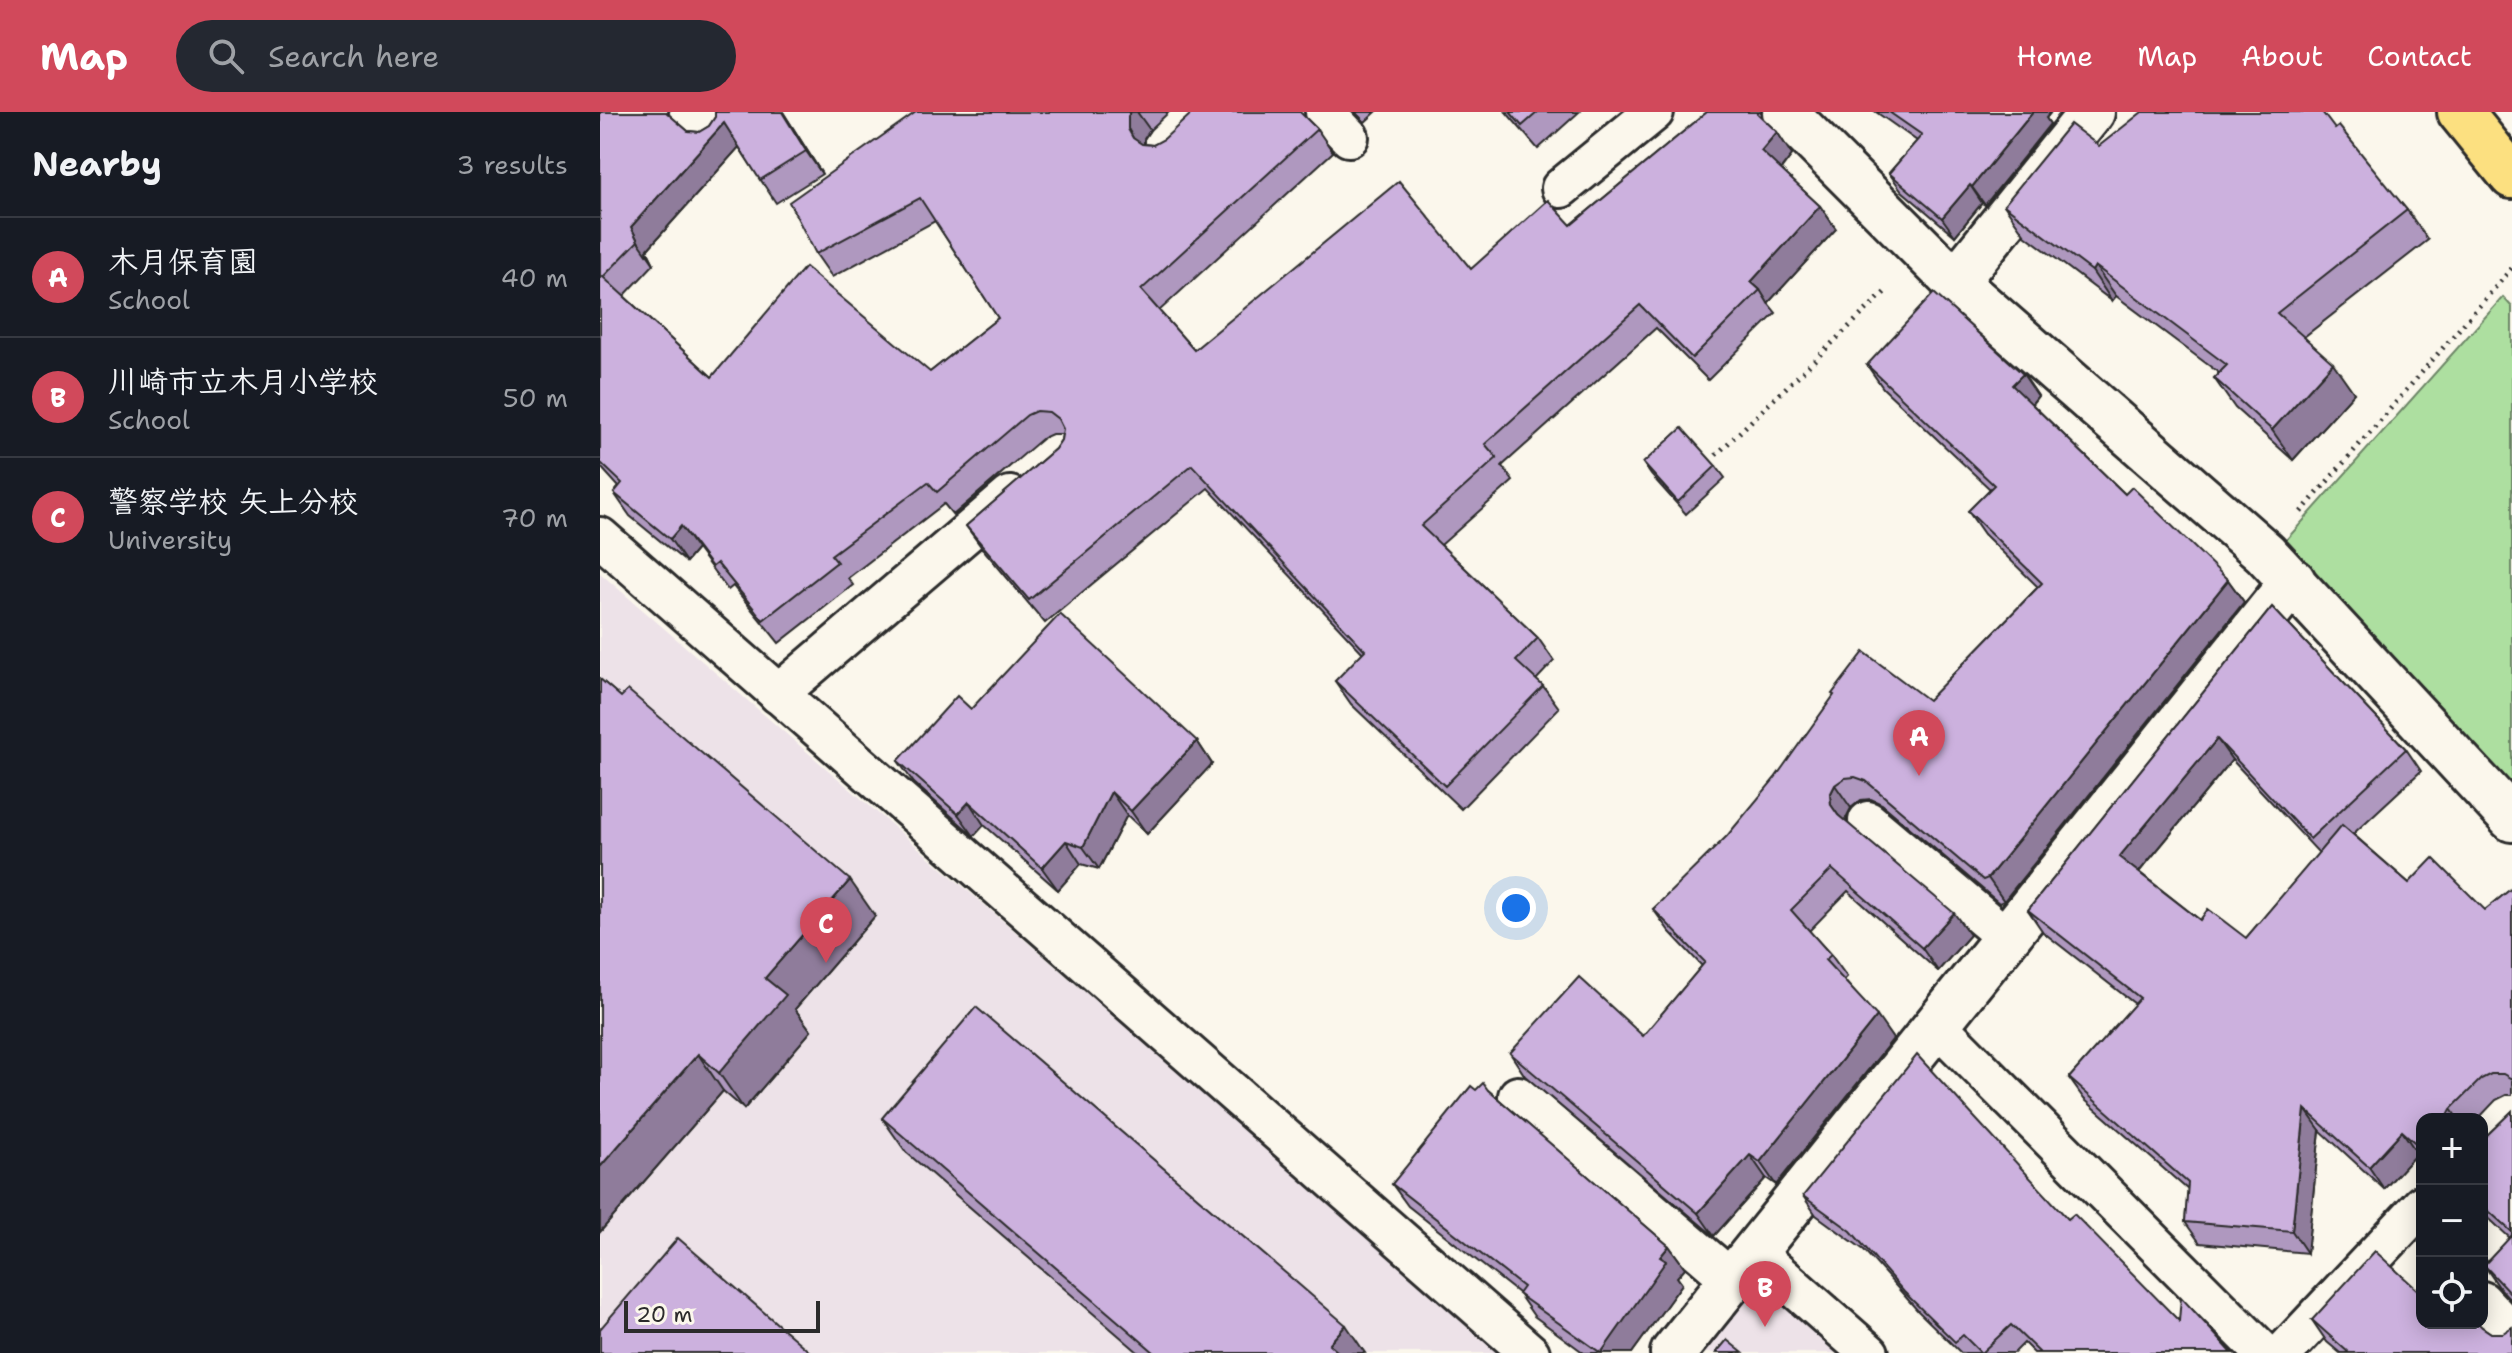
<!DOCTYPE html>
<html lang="en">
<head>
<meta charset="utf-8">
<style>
  :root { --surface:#171b24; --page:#242831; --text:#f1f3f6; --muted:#9ea1a6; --line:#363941; --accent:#d1495b }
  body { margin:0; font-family:"Shantell Sans","Klee One",sans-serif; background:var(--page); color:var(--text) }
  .controls { position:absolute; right:24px; bottom:24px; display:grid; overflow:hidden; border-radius:16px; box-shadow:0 4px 20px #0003 }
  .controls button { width:72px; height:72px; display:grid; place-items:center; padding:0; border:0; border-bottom:2px solid var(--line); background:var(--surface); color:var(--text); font:40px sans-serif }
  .scale { position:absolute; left:24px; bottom:20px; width:196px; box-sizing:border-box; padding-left:8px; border:4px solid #2b2b2b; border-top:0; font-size:22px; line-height:28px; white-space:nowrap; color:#2b2b2b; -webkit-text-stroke:6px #fbf7ec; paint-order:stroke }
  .you { position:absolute; left:916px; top:796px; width:28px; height:28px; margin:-20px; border:6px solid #fff; border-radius:50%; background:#1a73e8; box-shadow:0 0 0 12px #1a73e833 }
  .badge { display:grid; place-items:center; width:52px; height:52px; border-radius:50%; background:var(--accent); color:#fff; font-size:26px; font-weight:700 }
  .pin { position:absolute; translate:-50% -66px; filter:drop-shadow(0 2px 4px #0008) }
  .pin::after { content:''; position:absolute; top:42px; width:28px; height:24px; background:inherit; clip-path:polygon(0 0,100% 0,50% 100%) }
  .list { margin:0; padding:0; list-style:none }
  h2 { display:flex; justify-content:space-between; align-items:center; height:104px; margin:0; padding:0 32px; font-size:34px }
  h2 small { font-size:26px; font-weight:400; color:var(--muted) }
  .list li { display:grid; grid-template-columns:52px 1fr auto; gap:24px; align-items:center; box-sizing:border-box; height:120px; padding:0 32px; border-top:2px solid var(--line) }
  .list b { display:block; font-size:30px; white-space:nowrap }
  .list p { margin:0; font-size:26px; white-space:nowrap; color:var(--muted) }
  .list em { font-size:26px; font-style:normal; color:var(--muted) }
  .icon { flex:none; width:44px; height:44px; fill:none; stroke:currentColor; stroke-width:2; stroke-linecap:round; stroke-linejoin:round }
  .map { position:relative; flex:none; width:1912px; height:1241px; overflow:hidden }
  header { display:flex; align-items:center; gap:48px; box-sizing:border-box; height:112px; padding:0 40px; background:var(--accent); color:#fff }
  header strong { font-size:38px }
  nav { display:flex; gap:44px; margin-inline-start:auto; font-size:28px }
  .search { width:560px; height:72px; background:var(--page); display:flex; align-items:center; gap:20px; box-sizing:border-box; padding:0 28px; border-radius:44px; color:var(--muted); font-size:30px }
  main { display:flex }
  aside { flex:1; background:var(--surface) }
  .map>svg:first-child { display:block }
  .built { fill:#ede2e8 }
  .green { fill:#addfa0; stroke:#6c8566; stroke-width:2 }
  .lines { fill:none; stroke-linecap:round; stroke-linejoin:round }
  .lane-casing { stroke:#2b2b2b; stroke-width:44 }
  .street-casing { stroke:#2b2b2b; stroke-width:50 }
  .primary-casing { stroke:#2b2b2b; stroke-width:50 }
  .path { stroke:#2b2b2b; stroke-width:5; stroke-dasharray:2 6; stroke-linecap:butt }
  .lane { stroke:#fbf7ec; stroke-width:38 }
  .street { stroke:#fbf7ec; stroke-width:44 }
  .primary { stroke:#fce080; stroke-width:44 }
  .wall { fill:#af98bf; stroke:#2b2b2b; stroke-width:2; fill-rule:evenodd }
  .shaded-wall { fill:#8f7c9b; stroke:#2b2b2b; stroke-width:2 }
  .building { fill:#ccb1de; stroke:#2b2b2b; stroke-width:2 }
</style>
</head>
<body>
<header>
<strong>Map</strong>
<div class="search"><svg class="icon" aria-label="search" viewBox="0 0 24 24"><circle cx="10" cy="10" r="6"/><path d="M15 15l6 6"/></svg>Search here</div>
<nav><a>Home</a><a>Map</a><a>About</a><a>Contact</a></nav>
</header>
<main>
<aside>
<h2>Nearby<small>3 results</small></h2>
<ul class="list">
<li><span class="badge">A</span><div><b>木月保育園</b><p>School</p></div><em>40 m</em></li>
<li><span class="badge">B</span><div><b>川崎市立木月小学校</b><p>School</p></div><em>50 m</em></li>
<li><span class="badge">C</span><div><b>警察学校 矢上分校</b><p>University</p></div><em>70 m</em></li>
</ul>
</aside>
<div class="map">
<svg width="1912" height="1241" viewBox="0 0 1912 1241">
  <rect width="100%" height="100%" fill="#fbf7ec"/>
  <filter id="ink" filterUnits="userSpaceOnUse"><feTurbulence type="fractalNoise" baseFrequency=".0125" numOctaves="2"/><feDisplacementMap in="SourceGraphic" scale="16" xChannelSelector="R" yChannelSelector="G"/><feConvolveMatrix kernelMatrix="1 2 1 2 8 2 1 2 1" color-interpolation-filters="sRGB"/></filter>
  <g filter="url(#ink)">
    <g class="built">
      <polygon points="0,461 903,1241 0,1241"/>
      <polygon points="1176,1186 1240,1241 1100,1241 1141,1189"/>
    </g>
    <polygon class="green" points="1903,185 1912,195 1912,673 1686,428"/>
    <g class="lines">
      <g class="lane-casing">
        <g id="lane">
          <polyline points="89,0 110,21"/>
          <polyline points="725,0 749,25"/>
          <polyline points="961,76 1054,0"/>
          <polyline points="0,425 930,1241"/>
          <polyline points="178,582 410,384"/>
          <polyline points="1268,709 1406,825"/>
          <polyline points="1337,913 1664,1241"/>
          <polyline points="918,984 1132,1168"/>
          <polyline points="1154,1140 1269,1241"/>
          <polyline points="1882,1189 1912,1221"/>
          <polyline points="1683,1241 1822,1093"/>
        </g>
      </g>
      <g class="street-casing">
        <g id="street">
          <polyline points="1185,0 1355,170 1665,441 1912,707"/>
          <polyline points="1355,170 1492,0"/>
          <polyline points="1073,1241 1693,469"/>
        </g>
      </g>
      <g class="primary-casing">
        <polyline id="primary" points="1860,0 1912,64"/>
      </g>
      <g class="path">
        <polyline points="1116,343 1285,180"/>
        <polyline points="1701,400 1912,156"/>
      </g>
      <use href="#lane" class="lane"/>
      <use href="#street" class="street"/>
      <use href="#primary" class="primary"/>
    </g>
    <g class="wall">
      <polygon points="0,0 68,0 68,2 88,19 99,20 109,14 115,5 115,0 183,0 222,62 176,91 139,35 47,138 54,152 24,184 112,265 330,260 398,206 335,109 232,165 216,142 316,0 569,0 550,18 544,27 544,32 553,33 704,4 717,17 733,40 559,199 594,238 871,157 971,113 1107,0 1162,0 1161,5 1177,20 1192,43 1181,58 1220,94 1236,117 1168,191 1176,201 1108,268 1056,216 902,354 913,369 841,433 938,526 954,549 936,568 943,574 959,596 861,697 751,592 735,569 763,541 608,376 445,511 382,436 366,414 455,337 461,328 462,322 452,322 443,326 353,403 344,392 248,466 253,473 179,531 133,474 128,478 97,437 86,450 30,404 14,381 19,375 0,354"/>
      <polygon points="755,0 776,0 765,10"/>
      <polygon points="906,0 979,0 938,37"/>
      <polygon points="1276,0 1451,0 1446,6 1450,12 1385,93 1382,91 1355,124 1302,79 1289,61 1317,29"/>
      <polygon points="1735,17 1807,98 1828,128 1704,225 1754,281 1693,348 1635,296 1614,266 1619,261 1516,184 1512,189 1425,123 1404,93 1499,34"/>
      <polygon points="1267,253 1423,262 1438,284 1432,292 1525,382 1628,468 1644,490 1404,789 1399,791 1282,692 1271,687 1261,688 1251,696 1246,706 1247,711 1370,823 1338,859 1248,779 1209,819 1231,843 1247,865 1244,868 1293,927 1176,1073 1166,1066 1114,1124 925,964 910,941 1043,924 1102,854 1069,819 1053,797 1328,588 1438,475 1384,422 1368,399 1390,377 1283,276"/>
      <polygon points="1043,351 1116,354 1125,366 1086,402 1051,363"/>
      <path d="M1672,495l134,142 15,22 -68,63 56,49 76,27 27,-22v207h-6l-10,5 -18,19h-56v38l-5,-4 -33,36 -64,-59 -13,123 -107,-10 -15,-21 3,-32 -104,-91 -15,-21 66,-74 -92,-72 -15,-22zM1632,648l87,93 -73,85 -46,-18 -61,-48z"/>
      <polygon points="0,567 275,804 195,897 211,919 144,997 123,979 0,1120"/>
      <polygon points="371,597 597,629 612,652 547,722 527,703 499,757 481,752 458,778 384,713 374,724 314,671 298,649"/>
      <polygon points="876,978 888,978 1069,1134 1085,1156 1077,1165 1082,1172 1032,1241 984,1241 934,1204 918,1181 808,1094 792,1072"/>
      <polygon points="1912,999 1912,1189 1899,1175 1884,1153 1910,1126 1882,1100 1882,1028"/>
      <polygon points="282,1006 765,1241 539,1241 306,1040"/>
      <polygon points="1203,1084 1468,1107 1579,1209 1632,1241 1434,1241 1424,1231 1414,1241 1361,1241 1318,1199 1264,1138 1216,1103"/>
      <polygon points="1712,1208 1822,1211 1882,1215 1891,1221 1903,1221 1912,1241 1740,1241 1727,1230"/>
    </g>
    <g class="shaded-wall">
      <polygon points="182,0 183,0 222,62 206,39"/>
      <polygon points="531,0 537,0 550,18 544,27 544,40 533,26 528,17 528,4"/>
      <polygon points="1433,0 1451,0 1446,6 1450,12 1385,93 1372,75"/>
      <polygon points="124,11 140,34 47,138 54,152 38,129 31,115"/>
      <polygon points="1177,20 1192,43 1177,62 1161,39"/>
      <polygon points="1370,73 1382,91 1355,124 1342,106"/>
      <polygon points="1220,94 1236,117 1168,191 1160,178 1151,170"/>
      <polygon points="1495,154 1516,184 1512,189 1492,159"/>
      <polygon points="1733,251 1754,281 1693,348 1672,318"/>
      <polygon points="1423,262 1438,284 1428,296 1412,273"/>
      <polygon points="81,414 97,437 86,450 70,427"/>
      <polygon points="1628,468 1644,490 1404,789 1388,766"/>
      <polygon points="1617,627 1632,648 1534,766 1519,745"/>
      <polygon points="597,629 612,652 547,722 531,699"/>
      <polygon points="1235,673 1251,696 1246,706 1247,716 1231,693 1230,683"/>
      <polygon points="511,680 527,703 499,757 483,735"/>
      <polygon points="369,690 384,713 374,724 358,702"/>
      <polygon points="466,729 481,752 458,778 442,756"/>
      <polygon points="250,768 275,804 195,897 211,919 144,997 119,961 165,866"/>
      <polygon points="1354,801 1370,823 1338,859 1322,836"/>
      <polygon points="1277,904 1293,927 1176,1073 1160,1050"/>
      <polygon points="98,942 123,979 0,1120 0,1055"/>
      <polygon points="1705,997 1720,1018 1707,1141 1692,1119"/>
      <polygon points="1851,997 1858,1007 1846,1007"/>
      <polygon points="1802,1019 1817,1041 1784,1077 1769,1055"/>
      <polygon points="1150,1043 1166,1066 1114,1124 1098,1101"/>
      <polygon points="1069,1134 1085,1156 1077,1165 1082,1172 1032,1241 1001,1241 1060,1145"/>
      <polygon points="746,1213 765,1241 735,1241 729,1232"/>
    </g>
    <g class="building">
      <polygon points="0,0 66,0 88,19 99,20 109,14 115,5 115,0 182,0 206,39 160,68 124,11 31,115 38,129 3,165 112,265 205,155 330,260 398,206 320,86 216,142 189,90 316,0 531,0 528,4 528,17 533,26 542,32 553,33 564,27 593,0 700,0 717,17 541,178 594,238 799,69 871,157 948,88 971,113 1107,0 1156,0 1177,20 1161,39 1220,94 1151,170 1160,178 1092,246 1040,193 885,332 897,346 821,414 938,526 916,549 943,574 845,674 735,569 765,538 592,353 429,488 366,414 455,337 461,328 463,317 458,307 449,300 436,299 427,303 337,380 328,370 231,443 237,450 163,508 117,451 112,455 81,414 70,427 14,381 22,371 0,350"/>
      <polygon points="910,0 938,0 922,14"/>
      <polygon points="1289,0 1433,0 1372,75 1370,73 1342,106 1289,61 1322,23"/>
      <polygon points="1542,0 1722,0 1735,17 1739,14 1807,98 1677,201 1733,251 1672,318 1614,266 1627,253 1495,154 1492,159 1404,93 1470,12 1499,34"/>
      <polygon points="1334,181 1423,262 1412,273 1525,382 1532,375 1628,468 1388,766 1383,768 1266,669 1255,665 1245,666 1235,673 1230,683 1231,693 1238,703 1354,801 1322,836 1232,757 1191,798 1231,843 1225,848 1277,904 1160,1050 1150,1043 1098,1101 910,941 979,865 1043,924 1105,850 1053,797 1127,724 1175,666 1234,583 1232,582 1264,540 1328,588 1442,471 1368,399 1394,373 1267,253"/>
      <polygon points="1082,316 1116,354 1078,390 1043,351"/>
      <polygon points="1672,495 1806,637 1710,727 1617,627 1519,745 1600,808 1608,797 1646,826 1742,713 1809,771 1833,746 1885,798 1912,776 1912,967 1903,962 1891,962 1881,967 1851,997 1846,1007 1822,1007 1822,1037 1802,1019 1769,1055 1705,997 1692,1119 1585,1110 1588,1071 1469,966 1540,886 1428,798"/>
      <polygon points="460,502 597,629 531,699 511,680 483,735 466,729 442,756 369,690 358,702 298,649 357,584 371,597"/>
      <polygon points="0,567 21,585 28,578 250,768 165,866 186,883 119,961 98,942 0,1055"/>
      <polygon points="376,895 746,1213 729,1232 739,1241 555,1241 282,1006"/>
      <polygon points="1317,943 1468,1107 1474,1102 1579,1209 1581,1185 1632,1241 1440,1241 1411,1213 1381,1241 1363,1223 1355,1230 1304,1180 1251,1119 1203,1084"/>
      <polygon points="883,971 888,978 1069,1134 1060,1145 1066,1149 1001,1241 918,1182 923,1175 792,1072 871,974 876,978"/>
      <polygon points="1912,999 1912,1120 1882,1093 1882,1028"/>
      <polygon points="1912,1123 1912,1183 1884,1153"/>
      <polygon points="78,1126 211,1241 0,1241 0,1217"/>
      <polygon points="1775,1139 1822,1182 1822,1211 1878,1211 1882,1215 1891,1221 1903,1221 1912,1215 1912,1241 1749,1241 1712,1208"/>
      <polygon points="1127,1228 1143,1241 1116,1241"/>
    </g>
  </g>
</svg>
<div class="controls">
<button>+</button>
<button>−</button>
<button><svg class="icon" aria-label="locate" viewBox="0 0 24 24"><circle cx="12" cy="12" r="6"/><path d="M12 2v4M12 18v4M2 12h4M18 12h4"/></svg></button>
</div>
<div class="scale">20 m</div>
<div class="you"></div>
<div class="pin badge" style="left:1319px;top:664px">A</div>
<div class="pin badge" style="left:1165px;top:1215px">B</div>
<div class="pin badge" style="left:226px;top:851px">C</div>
</div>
</main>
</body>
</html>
